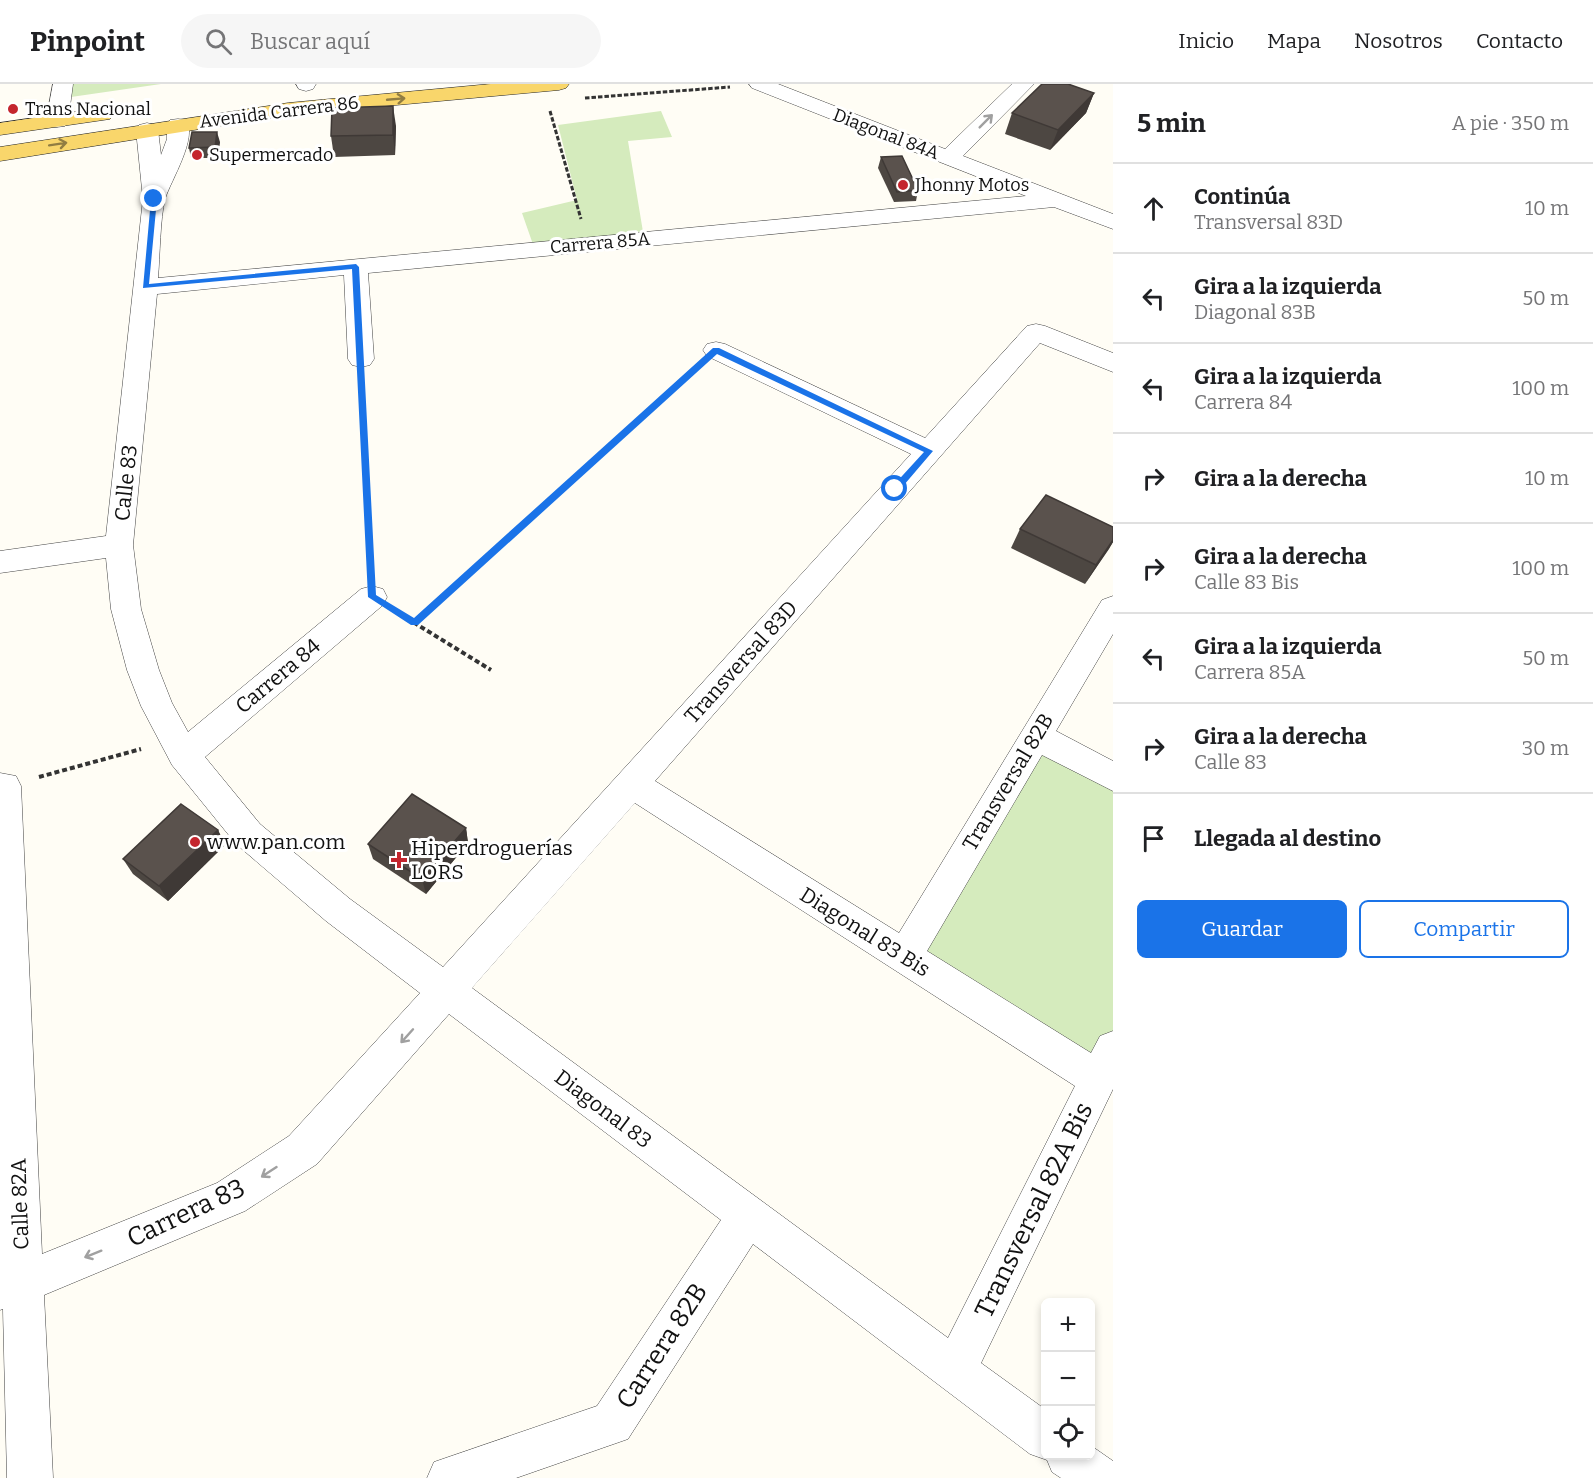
<!DOCTYPE html>
<html lang="es">
<head>
<meta charset="utf-8">
<style>
  :root { --surface:#fff; --page:#f6f6f6; --text:#202124; --muted:#757577; --line:#e0e0e0; --accent:#1a73e8 }
  body { margin:0; font-family:Bitter,serif; background:var(--page); color:var(--text) }
  .controls { position:absolute; right:18px; bottom:18px; display:grid; overflow:hidden; border-radius:9px; box-shadow:0 3px 9px #0003 }
  .controls button { width:54px; height:54px; display:grid; place-items:center; padding:0; border:0; border-bottom:2px solid var(--line); background:var(--surface); color:var(--text); font:30px sans-serif }
  .stop { position:absolute; width:18px; height:18px; margin:-14px; border:4px solid #1a73e8; border-radius:50%; background:#fff }
  .stop.end { background:#1a73e8; border-color:#fff; box-shadow:0 2px 6px #0008 }
  .list { margin:0; padding:0; list-style:none }
  h2 { display:flex; justify-content:space-between; align-items:center; height:78px; margin:0; padding:0 24px; font-size:26px }
  h2 small { font-size:20px; font-weight:400; color:var(--muted) }
  .list li { display:grid; grid-template-columns:39px 1fr auto; gap:18px; align-items:center; box-sizing:border-box; height:90px; padding:0 24px; border-top:2px solid var(--line) }
  .list b { display:block; font-size:22px; white-space:nowrap }
  .list p { margin:0; font-size:20px; white-space:nowrap; color:var(--muted) }
  .list em { font-size:20px; font-style:normal; color:var(--muted) }
  .actions { display:flex; gap:12px; padding:18px 24px }
  .actions a { flex:1; padding:14px 0; border:2px solid var(--accent); border-radius:9px; text-align:center; font-size:21px; color:var(--accent) }
  .actions .main { background:var(--accent); color:#fff }
  .icon { flex:none; width:33px; height:33px; fill:none; stroke:currentColor; stroke-width:2; stroke-linecap:round; stroke-linejoin:round }
  .map { position:relative; flex:none; width:1113px; height:1394px; overflow:hidden }
  header { display:flex; align-items:center; gap:36px; box-sizing:border-box; height:84px; padding:0 30px; background:var(--surface); border-bottom:2px solid var(--line) }
  header strong { font-size:28px }
  nav { display:flex; gap:33px; margin-inline-start:auto; font-size:21px }
  .search { width:420px; height:54px; background:var(--page); display:flex; align-items:center; gap:15px; box-sizing:border-box; padding:0 21px; border-radius:33px; color:var(--muted); font-size:22px }
  main { display:flex }
  aside { flex:1; background:var(--surface) }
  .map>svg:first-child { display:block }
  .green { fill:#d5ebbd }
  .lines { fill:none; stroke-linecap:round; stroke-linejoin:round }
  .minor-casing { stroke:#444; stroke-width:1 }
  .major-casing { stroke:#222; stroke-width:1 }
  .path-far1 { stroke:#333; stroke-width:3; stroke-dasharray:4.5 2; stroke-linecap:butt }
  .path { stroke:#333; stroke-width:4; stroke-dasharray:5 3; stroke-linecap:butt }
  .minor { fill:#fff; fill-rule:evenodd }
  .major { fill:#f9d66b; fill-rule:evenodd }
  .wall { fill:#4d4742 }
  .shaded-wall { fill:#3f3936 }
  .building { fill:#5a524d; stroke:#3f3936; stroke-width:1.5 }
  .oneway { stroke:#917d42 }
  .oneway2 { stroke:#a0a0a0 }
  .route { fill:#1a73e8 }
  .poi-dot { fill:#c4262e; stroke:#fff; stroke-width:2 }
  .labels { text-anchor:middle; dominant-baseline:central; stroke-width:6; stroke-linejoin:round; paint-order:stroke }
  .far-poi-label { font-size:18px; fill:#111; stroke:#fff; text-anchor:start }
  .far-street-label { font-size:18px; fill:#111; stroke:#fff }
  .street-label { font-size:21px; fill:#111; stroke:#fff }
  .poi-label { font-size:21px; fill:#111; stroke:#fff; text-anchor:start }
  .near-street-label { font-size:26px; fill:#111; stroke:#fff }
</style>
</head>
<body>
<header>
<strong>Pinpoint</strong>
<div class="search"><svg class="icon" aria-label="search" viewBox="0 0 24 24"><circle cx="10" cy="10" r="6"/><path d="M15 15l6 6"/></svg>Buscar aquí</div>
<nav><a>Inicio</a><a>Mapa</a><a>Nosotros</a><a>Contacto</a></nav>
</header>
<main>
<div class="map">
<svg width="1113" height="1394" viewBox="0 0 1113 1394">
  <rect width="100%" height="100%" fill="#fffdf5"/>
  <g class="green">
    <polygon points="73,0 161,0 71,13"/>
    <polygon points="661,27 672,53 628,57 644,154 536,169 522,129 577,116 558,41"/>
    <polygon points="1036,652 1113,693 1113,965 1098,995 904,873"/>
  </g>
  <g class="lines">
    <g class="minor-casing">
      <g id="minor">
        <polygon points="53,0 73,0 68,37 65,42 57,43 49,42 46,37"/>
        <polygon points="296,0 316,0 313,5 306,7 299,5"/>
        <path d="M749,0h29l167,65 67,-65h22l-71,72 150,58v15l-59,-22 -686,66 6,86 -4,6 -9,2 -9,-2 -4,-6 -4,-84 -187,19 -24,251 8,64 18,61 13,33 16,29 173,-143 11,-3 11,3 4,8 -4,8 -178,152 55,67 90,75 93,68 468,-513 -204,-98 -4,-6 4,-6 9,-2 9,2 200,94 102,-112 9,-2 9,2 68,27v19l-73,-29 -385,438 244,152 203,-333 11,-4v38l-57,97 57,30v30l-71,-36 -115,196 164,102 9,-17 13,-5v58l-132,274 65,47v46h44v-11l23,16v17h-52l-9,-6 -5,-12 -17,-6 -277,-210 -125,195 -112,39h-89l7,-16 163,-56 124,-186 -272,-206 -132,150 -72,47 -201,84 9,183h-46l-4,-169 -3,1v-537l16,3 5,10 21,468 175,-71 72,-47 131,-143 -94,-72 -90,-77 -64,-79 -31,-59 -14,-36 -16,-61 -5,-51 -106,15v-22l106,-15 37,-337 -7,-69 3,-5 8,-2 8,2 3,5 3,25 6,-16v-14l3,-5 8,-1 8,1c12,18 -15,60 -21,79 -5,20 -5,57 -7,79l868,-82 -274,-108zM635,719l440,283 -127,252 -476,-350z"/>
      </g>
    </g>
    <g class="major-casing">
      <g id="major">
        <polygon points="491,0 569,0 566,4 559,6 288,31 0,77 0,63 288,19"/>
        <polygon points="102,24 110,25 113,30 110,35 0,51 0,39"/>
      </g>
    </g>
    <g class="path-far1">
      <polyline points="585,14 730,3"/>
      <polyline points="550,27 581,135"/>
      <polyline points="362,303 364,352"/>
      <polyline points="621,352 694,286"/>
    </g>
    <g class="path">
      <polyline points="364,351 371,484"/>
      <polyline points="400,530 491,586"/>
      <polyline points="415,539 622,351"/>
      <polyline points="39,693 141,665"/>
    </g>
    <use href="#minor" class="minor"/>
    <use href="#major" class="major"/>
  </g>
  <g class="wall">
    <polygon points="1094,9 1086,29 1050,66 1005,50 1012,29"/>
    <polygon points="396,42 395,71 334,73 331,52"/>
    <polygon points="220,58 217,74 191,74 189,64"/>
    <polygon points="881,73 918,106 916,117 894,118 878,84"/>
    <polygon points="1020,445 1113,456 1113,458 1085,500 1011,464"/>
    <polygon points="466,744 468,759 426,810 373,775 368,760"/>
    <polygon points="218,746 225,761 168,817 133,790 123,775"/>
  </g>
  <g class="shaded-wall">
    <polygon points="1094,9 1086,29 1050,66 1058,46"/>
    <polygon points="393,22 396,42 395,71 393,51"/>
    <polygon points="217,48 220,58 217,74 215,63"/>
    <polygon points="1113,456 1113,458 1109,465 1085,500 1096,481"/>
    <polygon points="466,744 468,759 426,810 422,795"/>
    <polygon points="218,746 225,761 168,817 159,802"/>
  </g>
  <g class="building">
    <polygon points="1042,0 1068,0 1094,9 1058,46 1012,29"/>
    <polygon points="393,22 393,51 331,52 332,24"/>
    <polygon points="192,48 217,48 215,63 189,64"/>
    <polygon points="902,72 918,106 897,108 881,73"/>
    <polygon points="1046,411 1113,443 1113,456 1096,481 1020,445"/>
    <polygon points="412,710 466,744 422,795 368,760"/>
    <polygon points="181,720 218,746 159,802 123,775"/>
  </g>
  <defs><path id="oneway-shaft" d="M-6 0H5M1.5-3L5.5 0L1.5 3" fill="none" stroke-width="1.6" stroke-linecap="round" stroke-linejoin="round" transform="scale(1.5)"/></defs>
  <g class="oneway">
    <use href="#oneway-shaft" transform="translate(396 15) rotate(-5)"/>
    <use href="#oneway-shaft" transform="translate(58 60) rotate(-9)"/>
  </g>
  <g class="oneway2">
    <use href="#oneway-shaft" transform="translate(986 37) rotate(-45)"/>
    <use href="#oneway-shaft" transform="translate(407 952) rotate(132)"/>
    <use href="#oneway-shaft" transform="translate(269 1088) rotate(147)"/>
    <use href="#oneway-shaft" transform="translate(93 1170) rotate(158)"/>
  </g>
  <polygon class="route" points="154,113 157,115 149,200 356,180 359,183 376,511 414,534 713,264 719,264 933,367 898,408 892,408 892,403 924,368 717,270 418,541 411,541 368,513 352,185 143,204 151,115"/>
  <g class="poi-dot">
    <circle cx="13" cy="25" r="6"/>
    <circle cx="197" cy="71" r="6"/>
    <circle cx="903" cy="101" r="6"/>
    <circle cx="195" cy="758" r="6"/>
    <path d="M396 767h6v6h6v6h-6v6h-6v-6h-6v-6h6z"/>
  </g>
  <g class="labels">
    <g class="far-poi-label">
      <text x="25" y="25">Trans Nacional</text>
      <text x="209" y="71">Supermercado</text>
      <text x="915" y="101">Jhonny Motos</text>
    </g>
    <g class="far-street-label">
      <text transform="translate(279 28) rotate(-7)">Avenida Carrera 86</text>
      <text transform="translate(886 50) rotate(21)">Diagonal 84A</text>
      <text transform="translate(600 159) rotate(-5)">Carrera 85A</text>
    </g>
    <g class="street-label">
      <text transform="translate(126 399) rotate(-84)">Calle 83</text>
      <text transform="translate(741 578) rotate(-48)">Transversal 83D</text>
      <text transform="translate(278 592) rotate(-40)">Carrera 84</text>
      <text transform="translate(1008 698) rotate(-59)">Transversal 82B</text>
      <text transform="translate(865 848) rotate(32)">Diagonal 83 Bis</text>
      <text transform="translate(603 1025) rotate(37)">Diagonal 83</text>
      <text transform="translate(20 1120) rotate(-92)">Calle 82A</text>
    </g>
    <g class="poi-label">
      <text x="207" y="758">www.pan.com</text>
      <text x="411" y="764">Hiperdroguerías<tspan x="411" dy="24">LORS</tspan></text>
    </g>
    <g class="near-street-label">
      <text transform="translate(1034 1126) rotate(-64)">Transversal 82A Bis</text>
      <text transform="translate(186 1129) rotate(-25)">Carrera 83</text>
      <text transform="translate(662 1262) rotate(-57)">Carrera 82B</text>
    </g>
  </g>
</svg>
<div class="controls">
<button>+</button>
<button>−</button>
<button><svg class="icon" aria-label="locate" viewBox="0 0 24 24"><circle cx="12" cy="12" r="6"/><path d="M12 2v4M12 18v4M2 12h4M18 12h4"/></svg></button>
</div>
<div class="stop" style="left:895px;top:405px"></div>
<div class="stop end" style="left:154px;top:115px"></div>
</div>
<aside>
<h2>5 min<small>A pie · 350 m</small></h2>
<ul class="list">
<li><svg class="icon" aria-label="ahead" viewBox="0 0 24 24"><path d="M12 20V5M6 11l6-6 6 6"/></svg><div><b>Continúa</b><p>Transversal 83D</p></div><em>10 m</em></li>
<li><svg class="icon" aria-label="left" viewBox="0 0 24 24"><path d="M17 20v-9H6M10 6l-5 5 5 5"/></svg><div><b>Gira a la izquierda</b><p>Diagonal 83B</p></div><em>50 m</em></li>
<li><svg class="icon" aria-label="left" viewBox="0 0 24 24"><path d="M17 20v-9H6M10 6l-5 5 5 5"/></svg><div><b>Gira a la izquierda</b><p>Carrera 84</p></div><em>100 m</em></li>
<li><svg class="icon" aria-label="right" viewBox="0 0 24 24"><path d="M7 20v-9h11M14 6l5 5-5 5"/></svg><div><b>Gira a la derecha</b></div><em>10 m</em></li>
<li><svg class="icon" aria-label="right" viewBox="0 0 24 24"><path d="M7 20v-9h11M14 6l5 5-5 5"/></svg><div><b>Gira a la derecha</b><p>Calle 83 Bis</p></div><em>100 m</em></li>
<li><svg class="icon" aria-label="left" viewBox="0 0 24 24"><path d="M17 20v-9H6M10 6l-5 5 5 5"/></svg><div><b>Gira a la izquierda</b><p>Carrera 85A</p></div><em>50 m</em></li>
<li><svg class="icon" aria-label="right" viewBox="0 0 24 24"><path d="M7 20v-9h11M14 6l5 5-5 5"/></svg><div><b>Gira a la derecha</b><p>Calle 83</p></div><em>30 m</em></li>
<li><svg class="icon" aria-label="arrive" viewBox="0 0 24 24"><path d="M6 21V4h12l-3 4 3 4H6"/></svg><div><b>Llegada al destino</b></div></li>
</ul>
<div class="actions"><a class="main">Guardar</a><a>Compartir</a></div>
</aside>
</main>
</body>
</html>
